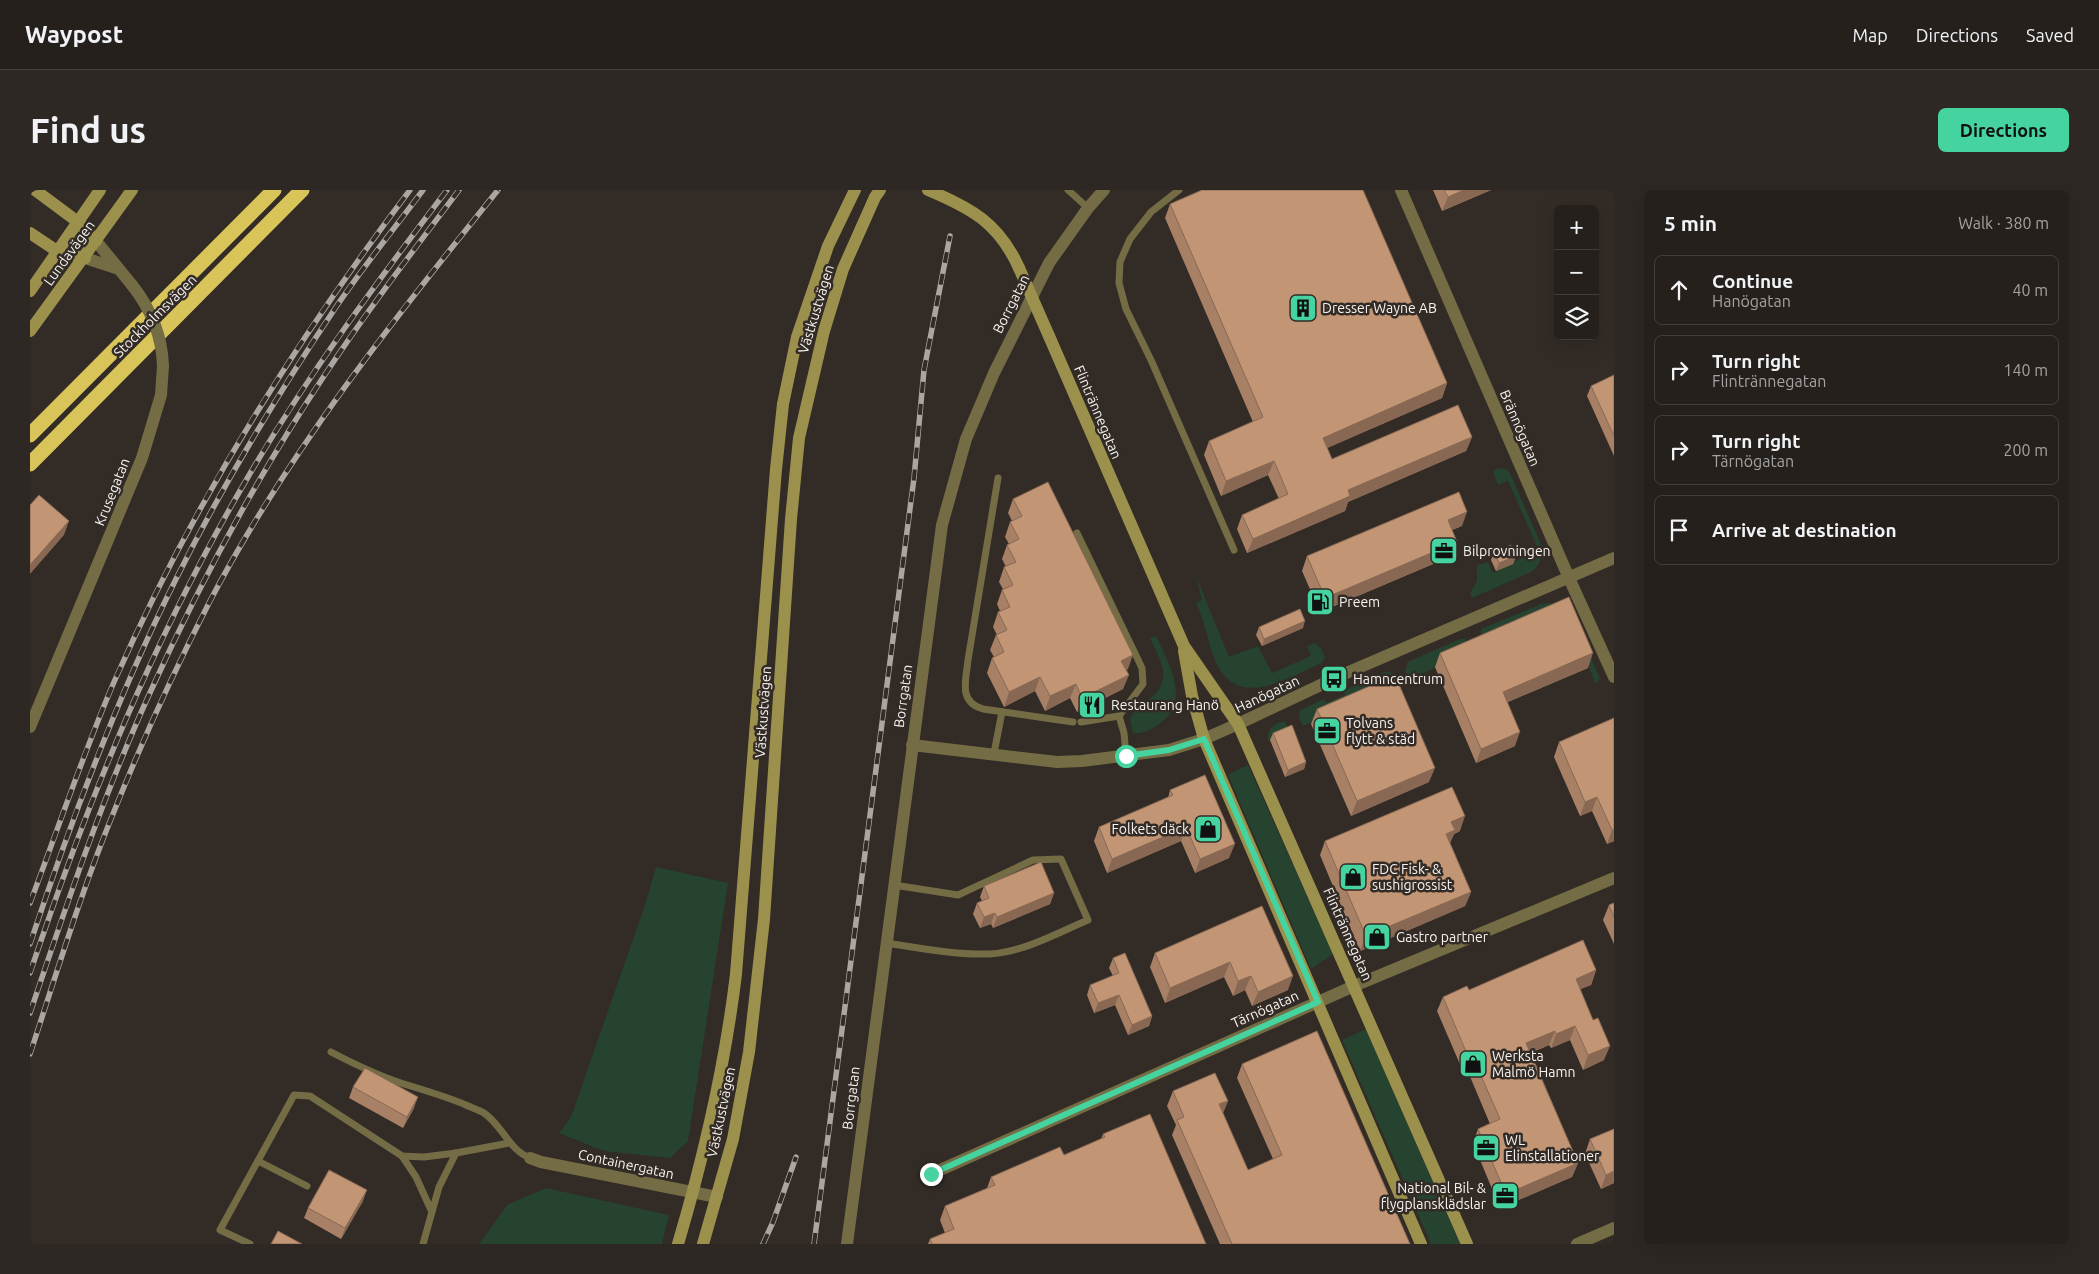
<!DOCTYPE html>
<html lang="en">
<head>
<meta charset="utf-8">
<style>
  :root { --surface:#26201c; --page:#2e2825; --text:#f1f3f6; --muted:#a4a3a3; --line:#423e3b; --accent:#45d49f }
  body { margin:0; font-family:Ubuntu,sans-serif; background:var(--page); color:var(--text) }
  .controls { position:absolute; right:15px; top:15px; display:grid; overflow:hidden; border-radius:8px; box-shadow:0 5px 20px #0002 }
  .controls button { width:45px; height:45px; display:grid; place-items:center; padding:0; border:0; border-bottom:1px solid var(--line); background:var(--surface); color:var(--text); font:25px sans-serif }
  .stop { position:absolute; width:15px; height:15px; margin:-11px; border:4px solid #45d49f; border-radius:50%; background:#fff }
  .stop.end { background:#45d49f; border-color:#fff; box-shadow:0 1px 5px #0008 }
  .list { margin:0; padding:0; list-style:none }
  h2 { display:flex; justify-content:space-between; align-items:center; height:65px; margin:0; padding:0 20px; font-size:21px }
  h2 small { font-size:16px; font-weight:400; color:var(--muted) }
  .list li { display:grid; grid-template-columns:32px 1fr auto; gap:15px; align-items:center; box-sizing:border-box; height:70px; margin:0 10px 10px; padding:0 10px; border:1px solid var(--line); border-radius:8px }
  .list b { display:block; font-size:19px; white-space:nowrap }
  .list p { margin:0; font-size:16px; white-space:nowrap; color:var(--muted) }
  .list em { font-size:16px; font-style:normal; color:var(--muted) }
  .icon { flex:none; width:28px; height:28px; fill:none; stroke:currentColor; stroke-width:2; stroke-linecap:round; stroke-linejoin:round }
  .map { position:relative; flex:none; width:1584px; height:1054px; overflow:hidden; border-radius:8px }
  header { display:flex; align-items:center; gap:30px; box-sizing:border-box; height:70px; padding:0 25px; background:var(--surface); border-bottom:1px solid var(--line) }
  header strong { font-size:24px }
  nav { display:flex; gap:28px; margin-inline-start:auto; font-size:18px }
  .intro { display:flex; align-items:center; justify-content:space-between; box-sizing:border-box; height:120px; padding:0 30px }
  h1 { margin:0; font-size:35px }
  .button { padding:12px 22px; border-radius:8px; background:var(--accent); color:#111; font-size:18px; font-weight:700 }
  main { display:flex; gap:30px; padding:0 30px }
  aside { flex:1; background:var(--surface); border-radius:8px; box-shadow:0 5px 20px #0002 }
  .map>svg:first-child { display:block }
  .green { fill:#26432f }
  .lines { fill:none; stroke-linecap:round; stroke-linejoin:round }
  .lane { stroke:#746c44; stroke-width:7 }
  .street { stroke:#746c44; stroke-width:12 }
  .secondary { stroke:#9c904d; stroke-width:12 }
  .highway { stroke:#d8c458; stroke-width:15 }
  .rail-casing { stroke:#aba6a2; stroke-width:5.5 }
  .rail { stroke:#322b26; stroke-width:4; stroke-dasharray:11; stroke-linecap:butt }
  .street-bridge { stroke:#746c44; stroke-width:12 }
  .secondary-bridge { stroke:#9c904d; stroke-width:12 }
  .wall { fill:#a78065 }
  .shaded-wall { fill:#886852 }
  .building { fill:#c29575; stroke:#886852 }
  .route { stroke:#45d49f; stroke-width:6 }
  .labels { text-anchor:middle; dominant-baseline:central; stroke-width:5; stroke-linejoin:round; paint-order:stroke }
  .street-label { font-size:14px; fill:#f8f3f0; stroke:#322b26 }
  .poi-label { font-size:14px; fill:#f8f3f0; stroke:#322b26; text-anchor:start }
</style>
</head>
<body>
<header>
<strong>Waypost</strong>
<nav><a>Map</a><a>Directions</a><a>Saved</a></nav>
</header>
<div class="intro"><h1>Find us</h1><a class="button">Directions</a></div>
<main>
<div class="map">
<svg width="1584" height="1054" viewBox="0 0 1584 1054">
  <rect width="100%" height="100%" fill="#322b26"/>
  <g class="green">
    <path d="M1467,278l9,1 4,4 31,71c1,12 0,21 -10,28l-59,26 -2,-5 7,-12v-16l11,-3 5,11 45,-24 -30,-68 -10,4 -5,-13z"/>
    <path d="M1166,386l33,81 29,-11 14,27 39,-17 -4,-10 7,-3c7,3 9,8 11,15l-3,5c-39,17 -88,50 -109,-8 -6,-18 -9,-35 -17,-52l6,-3z"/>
    <polygon points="1519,413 1534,417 1539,420 1570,488 1566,494 1535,421 1452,456 1450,448 1451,439 1511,414"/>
    <path d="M1126,446c13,28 36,66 3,88 -8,6 -16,10 -26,9l-3,-14 2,-5c7,-8 16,-13 24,-21 16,-18 2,-36 -6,-55z"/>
    <polygon points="1430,449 1435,449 1444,460 1378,490 1375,481 1378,472"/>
    <path d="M1354,482c9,-1 12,4 17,12l-98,42 -4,-8 1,-8 24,-11 2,4 19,-8 -2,-4z"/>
    <path d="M1251,532h4l6,10 -23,9c-2,-10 4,-16 13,-19z"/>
    <polygon points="1218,575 1303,764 1281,779 1198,585"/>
    <polygon points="626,677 698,693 658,951 640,968 574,961 529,943 541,927 615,715"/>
    <polygon points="1336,839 1430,1054 1401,1054 1312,850"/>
    <polygon points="516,998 639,1025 632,1054 449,1054 477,1015"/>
  </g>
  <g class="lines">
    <g class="lane">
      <polyline points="1038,0 1058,18"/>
      <polyline points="1149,0 1121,22 1100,49 1090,72 1089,93 1096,119 1121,170 1204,360"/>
      <path d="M968,288l-30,182c-2,20 -10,42 15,49l90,13"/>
      <polyline points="1047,343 1112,478 1113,494 1089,526 1094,543 1096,566"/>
      <polyline points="1051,532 1089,526"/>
      <polyline points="964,563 972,522"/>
      <path d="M856,753c34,5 69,12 104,11 34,-2 67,-21 98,-34l-27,-61 -28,1 -75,35 -64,-10"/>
      <path d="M301,862c23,12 46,23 70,31 22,7 44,13 65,22 6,3 13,5 18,8 18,12 25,37 46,45"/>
      <polyline points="372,966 386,987 401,1020"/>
      <polyline points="228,971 277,996"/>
      <polyline points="220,1054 190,1040 264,905 280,906 372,966 394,967 426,963 479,953"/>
      <polyline points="393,1054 409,997 426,963"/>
    </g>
    <g class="street">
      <polyline points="1371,0 1539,388 1584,487"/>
      <polyline points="66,51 102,95"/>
      <polyline points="55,68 86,78"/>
      <polyline points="0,537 112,268 131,205 133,176"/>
      <polyline points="882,555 1027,572 1052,571 1139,560 1174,549 1208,534 1314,484 1584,368"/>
      <polyline points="500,968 511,972 687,1007"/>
      <polyline points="901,984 1324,796 1584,688"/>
      <polyline points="817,1054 912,335 936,249 964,183 1019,73 1058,18 1074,0"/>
      <polyline points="1547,1054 1584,1038"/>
    </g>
    <g class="secondary">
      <polyline points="5,0 48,32 66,51"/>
      <path d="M898,0c43,18 71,33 91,78"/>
      <polyline points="0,43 27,61 55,68"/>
      <polyline points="0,101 70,0"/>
      <polyline points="0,141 102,0"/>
      <polyline points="1019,146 1154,456 1208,534 1437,1054"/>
      <polyline points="1154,461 1162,506 1174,549 1391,1054"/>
      <path d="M648,1054c26,-88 47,-178 58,-270l40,-505 7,-65 14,-67 31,-91 27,-56"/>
      <polyline points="673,1054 703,949 719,862 734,729 761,329 769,248 794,141 813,79 845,7 850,0"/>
    </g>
    <g class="highway">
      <polyline points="0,245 244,0"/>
      <polyline points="0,274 272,0"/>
    </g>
    <g class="rail-casing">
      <g id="rail">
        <path d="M0,713c28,-74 53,-149 84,-221 78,-177 180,-339 296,-492"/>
        <path d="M0,754c41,-124 87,-246 145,-363 47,-95 102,-186 161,-274 27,-40 58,-78 87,-117"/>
        <path d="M0,783c58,-173 125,-338 218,-496 59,-101 128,-194 199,-287"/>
        <path d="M0,823c36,-107 72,-214 118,-316 50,-111 109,-220 176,-321 42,-64 89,-125 135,-186"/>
        <path d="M0,864c27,-82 52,-165 85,-245 28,-70 60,-140 95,-208 78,-149 183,-281 288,-411"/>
        <polyline points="733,1054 743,1032 766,967"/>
        <polyline points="784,1054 884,288 894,180 920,46"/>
      </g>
    </g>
    <use href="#rail" class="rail"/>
    <path class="street-bridge" d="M102,95c19,24 30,50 31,81"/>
    <polyline class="secondary-bridge" points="989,78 1019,146"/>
  </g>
  <g class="wall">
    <polygon points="1403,0 1461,0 1412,21"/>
    <polygon points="1140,14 1417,193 1412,208 1297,258 1302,269 1442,247 1436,261 1318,312 1315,321 1217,363 1207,339 1212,325 1249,309 1238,285 1191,306 1174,265 1179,251 1223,232 1135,28"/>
    <polygon points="1584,185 1584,266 1557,206 1561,196"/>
    <polygon points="983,309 1098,479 1096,480 1093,499 1047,522 1040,508 1015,521 1005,501 974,517 957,483 962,468 964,467 960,460 966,445 967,445 963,437 968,422 970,421 967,414 972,400 973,399 969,392 974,377 976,377 972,369 977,355 979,354 975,347 980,332 982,331 978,323"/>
    <polygon points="1432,336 1422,340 1422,366 1290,422 1272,381 1277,366"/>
    <polygon points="1464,362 1486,366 1483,374 1466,381 1461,370"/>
    <polygon points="1229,437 1273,438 1232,456 1226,445"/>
    <polygon points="1410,463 1558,478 1478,512 1485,556 1446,573 1405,477"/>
    <polygon points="1287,519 1399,592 1321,626 1281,534"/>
    <polygon points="1584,528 1584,651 1577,654 1562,621 1550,626 1524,567 1529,552"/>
    <polygon points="1243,543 1276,572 1274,579 1255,587 1240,550"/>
    <polygon points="1140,600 1199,668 1165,683 1151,651 1077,683 1064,651 1069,637 1138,608"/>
    <polygon points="1430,641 1424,644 1420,653 1441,702 1435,716 1330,761 1290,665 1295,651"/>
    <polygon points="954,696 1024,703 1020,714 963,738 961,734 950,738 943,724 947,713 952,711 950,707"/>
    <polygon points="1584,713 1584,754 1573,730 1579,715"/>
    <polygon points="1232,716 1258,800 1222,816 1215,800 1203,806 1194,787 1135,813 1120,777 1125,763"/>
    <polygon points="1083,768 1122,826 1119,836 1098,845 1085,815 1064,823 1057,805 1060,795 1083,786 1079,778"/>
    <polygon points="1566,780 1561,795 1550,799 1574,870 1553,880 1540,850 1521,858 1519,855 1501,863 1548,973 1542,987 1470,1018 1443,953 1448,939 1460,934 1436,877 1432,879 1407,821 1413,807 1439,800"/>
    <polygon points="1212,874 1380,1054 1190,1054 1142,945 1146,935 1137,916 1143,901 1198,911 1193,923 1218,980 1243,969 1207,888"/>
    <polygon points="323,897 384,918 373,938 319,908"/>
    <polygon points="1584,939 1584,993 1571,999 1555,964 1560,949"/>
    <polygon points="1073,944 1176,1054 898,1054 900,1049 915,1043 910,1030 915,1016 957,998 961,987 1034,965 1071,949"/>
    <polygon points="333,1011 311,1049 274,1028 278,1018"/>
  </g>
  <g class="shaded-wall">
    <polygon points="1434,0 1461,0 1412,21 1418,7"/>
    <polygon points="1417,193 1412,208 1288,262 1293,248"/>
    <polygon points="1442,247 1436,261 1318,312 1315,321 1217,363 1223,349 1318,300"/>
    <polygon points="1244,271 1238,285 1191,306 1196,291"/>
    <polygon points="1437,322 1432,336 1412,344 1418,330"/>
    <polygon points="39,331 34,345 0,384 0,375"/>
    <polygon points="1427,352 1422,366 1290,422 1295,408"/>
    <polygon points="1486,366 1483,374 1466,381 1469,373"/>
    <polygon points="1275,431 1273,438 1232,456 1234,449"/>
    <polygon points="1563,463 1558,478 1468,516 1473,502"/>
    <polygon points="1103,465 1098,479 1086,485 1091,471"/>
    <polygon points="1099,485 1093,499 1047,522 1052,508"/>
    <polygon points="1010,487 1005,501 974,517 979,502"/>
    <polygon points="1046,494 1040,508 1015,521 1020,506"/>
    <polygon points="1490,542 1485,556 1446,573 1451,559"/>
    <polygon points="1276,572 1274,579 1255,587 1258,580"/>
    <polygon points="1405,578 1399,592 1321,626 1327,611"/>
    <polygon points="1567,607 1562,621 1550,626 1555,612"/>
    <polygon points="1435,626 1430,641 1424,644 1419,655 1411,658 1421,632"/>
    <polygon points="1156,637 1151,651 1077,683 1082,669"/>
    <polygon points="1584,639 1584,651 1577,654 1582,640"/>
    <polygon points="1205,654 1199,668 1165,683 1170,669"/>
    <polygon points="1441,702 1435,716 1330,761 1336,746"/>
    <polygon points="1024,703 1020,714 963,738 967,727"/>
    <polygon points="965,723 961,734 950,738 954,727"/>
    <polygon points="1200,772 1194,787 1135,813 1140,798"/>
    <polygon points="1566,780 1561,795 1541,803 1546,789"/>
    <polygon points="1221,786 1215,800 1203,806 1208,791"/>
    <polygon points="1263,786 1258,800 1222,816 1228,802"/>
    <polygon points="1089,805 1085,815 1064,823 1068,813"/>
    <polygon points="1122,826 1119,836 1098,845 1102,835"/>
    <polygon points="1545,836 1540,850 1521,858 1526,844"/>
    <polygon points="1525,841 1519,855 1491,867 1496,853"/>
    <polygon points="1580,856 1574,870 1553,880 1558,865"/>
    <polygon points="1441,863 1436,877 1432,879 1437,864"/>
    <polygon points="388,907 384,918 373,938 377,927"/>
    <polygon points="1198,911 1192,925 1189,914"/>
    <polygon points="1548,973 1542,987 1470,1018 1476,1004"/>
    <polygon points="1584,981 1584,993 1571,999 1576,985"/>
    <polygon points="337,1000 333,1011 311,1049 315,1038"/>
  </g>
  <g class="building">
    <polygon points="1172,0 1333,0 1417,193 1293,248 1302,269 1428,215 1442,247 1318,300 1320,306 1223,349 1212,325 1258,304 1244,271 1196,291 1179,251 1233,227 1140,14"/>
    <polygon points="1414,0 1434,0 1418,7"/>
    <polygon points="1584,185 1584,246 1561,196"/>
    <polygon points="1018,292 1103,465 1091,471 1099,485 1052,508 1046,494 1020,506 1010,487 979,502 962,468 974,462 966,445 977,440 968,422 980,417 972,400 983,395 974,377 986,372 977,355 989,349 980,332 992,326 983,309"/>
    <polygon points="1429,302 1437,322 1418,330 1427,352 1295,408 1277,366"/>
    <polygon points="9,305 39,331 0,375 0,315"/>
    <polygon points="1481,355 1486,366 1469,373 1464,362"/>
    <polygon points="1539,407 1563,463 1473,502 1490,542 1451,559 1410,463"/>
    <polygon points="1270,419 1275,431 1234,449 1229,437"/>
    <polygon points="1365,485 1405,578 1327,611 1287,519"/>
    <polygon points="1584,528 1584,639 1582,640 1567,607 1555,612 1529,552"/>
    <polygon points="1262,535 1276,572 1258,580 1243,543"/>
    <polygon points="1175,585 1205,654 1170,669 1156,637 1082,669 1069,637 1143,605 1140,600"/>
    <polygon points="1422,597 1435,626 1421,632 1425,640 1416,644 1441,702 1336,746 1295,651"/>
    <polygon points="1011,672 1024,703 967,727 965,723 954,727 947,713 959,708 954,696"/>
    <polygon points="1584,713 1584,727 1579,715"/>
    <polygon points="1232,716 1263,786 1228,802 1221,786 1208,791 1200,772 1140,798 1125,763"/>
    <polygon points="1553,750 1566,780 1546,789 1563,830 1568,828 1580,856 1558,865 1545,836 1526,844 1525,841 1496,853 1548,973 1476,1004 1448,939 1470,929 1441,863 1437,864 1413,807 1437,796 1439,800"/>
    <polygon points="1095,763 1122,826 1102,835 1089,805 1068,813 1060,795 1089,783 1083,768"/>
    <polygon points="1287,841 1380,1054 1202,1054 1147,930 1154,927 1143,901 1185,883 1198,911 1189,914 1218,980 1252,965 1212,874"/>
    <polygon points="335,878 388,907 377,927 323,897"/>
    <polygon points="1120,924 1176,1054 902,1054 900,1049 924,1039 915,1016 965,995 961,987 1030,957 1034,965 1075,947 1073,944"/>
    <polygon points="1584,939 1584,981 1576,985 1560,949"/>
    <polygon points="299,980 337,1000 315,1038 278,1018"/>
    <polygon points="248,1041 272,1054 241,1054"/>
  </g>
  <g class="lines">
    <polyline class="route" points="901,984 1288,812 1174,549 1139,560 1096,566"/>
  </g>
  <defs>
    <g id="building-square" transform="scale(1.4375)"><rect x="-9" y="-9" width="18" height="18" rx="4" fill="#45d49f" stroke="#322b26"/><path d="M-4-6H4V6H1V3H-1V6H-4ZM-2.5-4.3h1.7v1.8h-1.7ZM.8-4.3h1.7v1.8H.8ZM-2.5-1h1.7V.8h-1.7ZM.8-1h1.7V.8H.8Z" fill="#111"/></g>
    <g id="office-square" transform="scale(1.4375)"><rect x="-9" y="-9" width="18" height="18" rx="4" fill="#45d49f" stroke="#322b26"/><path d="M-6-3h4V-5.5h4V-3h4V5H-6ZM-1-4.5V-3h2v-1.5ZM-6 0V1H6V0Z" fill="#111"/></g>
    <g id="fuel-square" transform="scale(1.4375)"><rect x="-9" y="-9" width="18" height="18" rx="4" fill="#45d49f" stroke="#322b26"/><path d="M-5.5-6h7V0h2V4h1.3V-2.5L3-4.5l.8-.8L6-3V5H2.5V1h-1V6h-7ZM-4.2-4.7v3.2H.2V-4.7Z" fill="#111"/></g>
    <g id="bus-square" transform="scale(1.4375)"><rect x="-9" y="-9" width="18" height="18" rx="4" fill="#45d49f" stroke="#322b26"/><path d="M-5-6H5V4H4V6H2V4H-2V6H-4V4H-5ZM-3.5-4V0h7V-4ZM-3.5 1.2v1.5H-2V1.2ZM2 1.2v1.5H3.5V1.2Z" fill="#111"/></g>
    <g id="restaurant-square" transform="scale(1.4375)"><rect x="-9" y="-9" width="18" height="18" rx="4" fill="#45d49f" stroke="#322b26"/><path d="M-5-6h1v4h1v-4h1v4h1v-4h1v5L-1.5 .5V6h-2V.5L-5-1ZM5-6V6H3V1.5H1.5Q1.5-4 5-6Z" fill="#111"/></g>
    <g id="shop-square" transform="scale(1.4375)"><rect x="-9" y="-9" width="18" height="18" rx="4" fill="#45d49f" stroke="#322b26"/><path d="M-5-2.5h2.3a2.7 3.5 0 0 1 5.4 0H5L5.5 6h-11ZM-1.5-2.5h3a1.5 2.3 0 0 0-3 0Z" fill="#111"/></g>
  </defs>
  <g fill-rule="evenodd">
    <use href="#building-square" x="1273" y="118"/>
    <use href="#office-square" x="1414" y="361"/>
    <use href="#fuel-square" x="1290" y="412"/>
    <use href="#bus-square" x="1304" y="489"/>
    <use href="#restaurant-square" x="1062" y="515"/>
    <use href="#office-square" x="1297" y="541"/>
    <use href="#shop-square" x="1178" y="639"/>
    <use href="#shop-square" x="1323" y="687"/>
    <use href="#shop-square" x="1347" y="747"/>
    <use href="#shop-square" x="1443" y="874"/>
    <use href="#office-square" x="1456" y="958"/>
    <use href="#office-square" x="1475" y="1006"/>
  </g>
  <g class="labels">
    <g class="street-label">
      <text transform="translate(39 63) rotate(-54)">Lundavägen</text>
      <text transform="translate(981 114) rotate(-63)">Borrgatan</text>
      <text transform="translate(786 119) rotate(-73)">Västkustvägen</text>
      <text transform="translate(125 126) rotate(-45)">Stockholmsvägen</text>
      <text transform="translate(1068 222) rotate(67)">Flintrännegatan</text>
      <text transform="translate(1490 238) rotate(67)">Brännögatan</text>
      <text transform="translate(82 302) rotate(-68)">Krusegatan</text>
      <text transform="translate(1237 504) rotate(-25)">Hanögatan</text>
      <text transform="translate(873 506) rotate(-82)">Borrgatan</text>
      <text transform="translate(733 522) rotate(-86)">Västkustvägen</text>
      <text transform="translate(1318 744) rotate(66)">Flintrännegatan</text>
      <text transform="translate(1235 819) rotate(-24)">Tärnögatan</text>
      <text transform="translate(821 908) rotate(-83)">Borrgatan</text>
      <text transform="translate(691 922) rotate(-78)">Västkustvägen</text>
      <text transform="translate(596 974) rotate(12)">Containergatan</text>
    </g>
    <g class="poi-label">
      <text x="1292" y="118">Dresser Wayne AB</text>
      <text x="1433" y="361">Bilprovningen</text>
      <text x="1309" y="412">Preem</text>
      <text x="1323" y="489">Hamncentrum</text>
      <text x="1081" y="515">Restaurang Hanö</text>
      <text x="1316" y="533">Tolvans<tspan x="1316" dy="16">flytt &amp; städ</tspan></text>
      <text x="1159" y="639" text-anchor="end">Folkets däck</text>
      <text x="1342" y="679">FDC Fisk- &amp;<tspan x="1342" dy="16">sushigrossist</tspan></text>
      <text x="1366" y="747">Gastro partner</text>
      <text x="1462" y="866">Werksta<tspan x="1462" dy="16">Malmö Hamn</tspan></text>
      <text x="1475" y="950">WL<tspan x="1475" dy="16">Elinstallationer</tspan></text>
      <text x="1456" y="998" text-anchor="end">National Bil- &amp;<tspan x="1456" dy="16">flygplansklädslar</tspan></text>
    </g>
  </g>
</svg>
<div class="controls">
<button>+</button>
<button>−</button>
<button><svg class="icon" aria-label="layers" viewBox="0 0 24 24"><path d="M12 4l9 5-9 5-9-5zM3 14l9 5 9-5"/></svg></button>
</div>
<div class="stop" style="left:1096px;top:566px"></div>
<div class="stop end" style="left:901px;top:984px"></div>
</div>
<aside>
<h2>5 min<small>Walk · 380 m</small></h2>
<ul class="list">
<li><svg class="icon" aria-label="ahead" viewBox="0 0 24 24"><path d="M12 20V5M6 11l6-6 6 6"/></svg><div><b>Continue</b><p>Hanögatan</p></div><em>40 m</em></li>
<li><svg class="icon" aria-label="right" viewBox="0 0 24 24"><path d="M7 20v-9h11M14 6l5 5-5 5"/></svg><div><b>Turn right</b><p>Flintrännegatan</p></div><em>140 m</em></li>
<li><svg class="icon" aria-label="right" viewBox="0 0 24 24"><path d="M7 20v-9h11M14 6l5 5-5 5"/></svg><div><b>Turn right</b><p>Tärnögatan</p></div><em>200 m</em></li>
<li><svg class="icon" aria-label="arrive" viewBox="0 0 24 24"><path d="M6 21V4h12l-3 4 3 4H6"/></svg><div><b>Arrive at destination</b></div></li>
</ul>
</aside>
</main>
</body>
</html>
